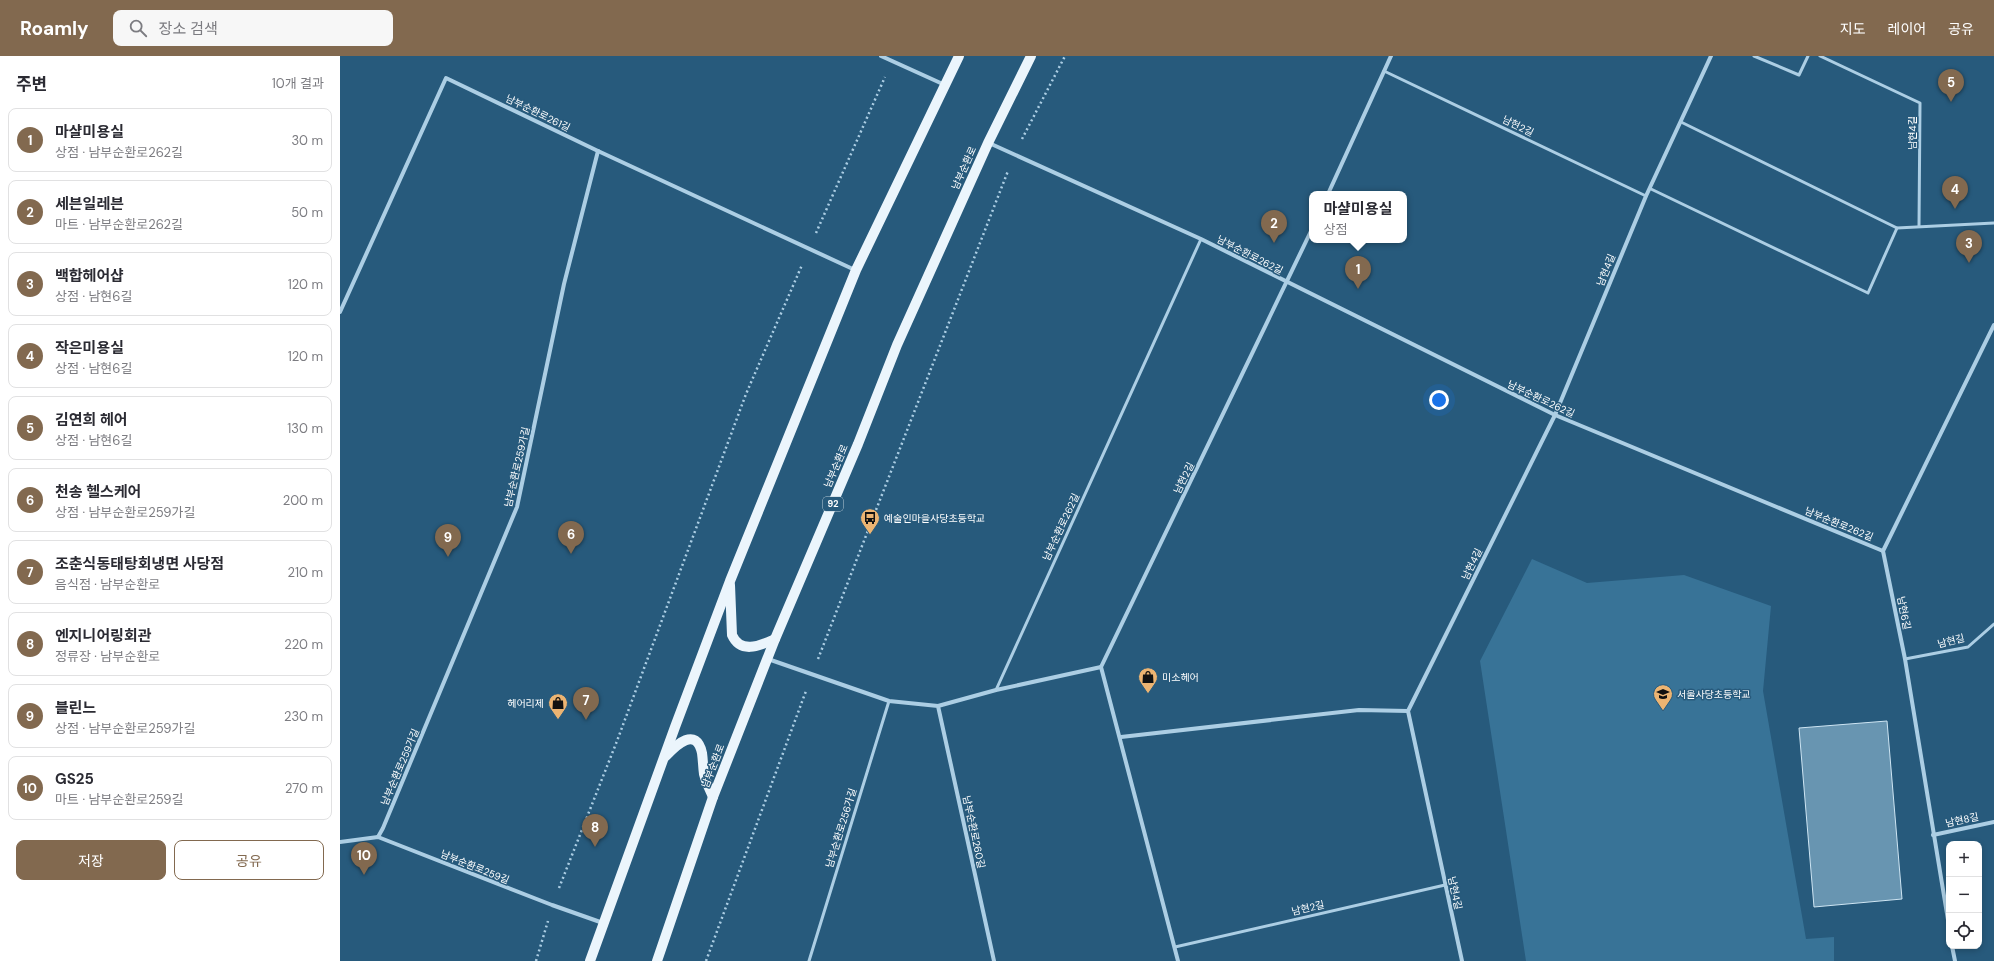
<!DOCTYPE html>
<html lang="ko">
<head>
<meta charset="utf-8">
<style>
  :root { --surface:#fff; --page:#f7f7f7; --text:#2b2b33; --muted:#7c7c81; --line:#e1e1e2; --accent:#82694f }
  body { margin:0; font-family:"DM Sans","Noto Sans KR",sans-serif; background:var(--page); color:var(--text) }
  .controls { position:absolute; right:12px; bottom:12px; display:grid; overflow:hidden; border-radius:8px; box-shadow:0 2px 6px #0003 }
  .controls button { width:36px; height:36px; display:grid; place-items:center; padding:0; border:0; border-bottom:1px solid var(--line); background:var(--surface); color:var(--text); font:20px sans-serif }
  .you { position:absolute; left:1099px; top:344px; width:14px; height:14px; margin:-10px; border:3px solid #fff; border-radius:50%; background:#1a73e8; box-shadow:0 0 0 6px #1a73e833 }
  .badge { display:grid; place-items:center; width:26px; height:26px; border-radius:50%; background:var(--accent); color:#fff; font-size:13px; font-weight:700 }
  .pin { position:absolute; translate:-50% -33px; filter:drop-shadow(0 1px 2px #0008) }
  .pin::after { content:''; position:absolute; top:21px; width:14px; height:12px; background:inherit; clip-path:polygon(0 0,100% 0,50% 100%) }
  .popup { position:absolute; left:969px; top:135px; width:98px; height:52px; box-sizing:border-box; display:grid; place-content:center; border-radius:8px; background:var(--surface); filter:drop-shadow(0 1px 3px #0005); font-size:13px; white-space:nowrap; color:var(--muted) }
  .popup b { font-size:15px; color:var(--text) }
  .popup::after { content:''; position:absolute; left:50%; top:100%; margin-left:-8px; border:8px solid transparent; border-top-color:var(--surface) }
  .list { margin:0; padding:0; list-style:none }
  h2 { display:flex; justify-content:space-between; align-items:center; height:52px; margin:0; padding:0 16px; font-size:17px }
  h2 small { font-size:13px; font-weight:400; color:var(--muted) }
  .list li { display:grid; grid-template-columns:26px 1fr auto; gap:12px; align-items:center; box-sizing:border-box; height:64px; margin:0 8px 8px; padding:0 8px; border:1px solid var(--line); border-radius:8px }
  .list b { display:block; font-size:15px; white-space:nowrap }
  .list p { margin:0; font-size:13px; white-space:nowrap; color:var(--muted) }
  .list em { font-size:13px; font-style:normal; color:var(--muted) }
  .actions { display:flex; gap:8px; padding:12px 16px }
  .actions a { flex:1; padding:9px 0; border:1px solid var(--accent); border-radius:8px; text-align:center; font-size:14px; color:var(--accent) }
  .actions .main { background:var(--accent); color:#fff }
  .icon { flex:none; width:22px; height:22px; fill:none; stroke:currentColor; stroke-width:2; stroke-linecap:round; stroke-linejoin:round }
  .map { position:relative; flex:none; width:1654px; height:905px; overflow:hidden }
  header { display:flex; align-items:center; gap:24px; box-sizing:border-box; height:56px; padding:0 20px; background:var(--accent); color:#fff }
  header strong { font-size:19px }
  nav { display:flex; gap:22px; margin-inline-start:auto; font-size:14px }
  .search { width:280px; height:36px; background:var(--page); display:flex; align-items:center; gap:10px; box-sizing:border-box; padding:0 14px; border-radius:8px; color:var(--muted); font-size:15px }
  main { display:flex }
  aside { flex:1; background:var(--surface) }
  .map>svg:first-child { display:block }
  .green { fill:#387397 }
  .building { fill:#6895b1; stroke:#cee5f3 }
  .lines { fill:none; stroke-linecap:round; stroke-linejoin:round }
  .path { stroke:#accee4; stroke-width:2.5; stroke-dasharray:2 3; stroke-linecap:butt }
  .lane { stroke:#accee4; stroke-width:3 }
  .street { stroke:#accee4; stroke-width:4 }
  .primary { stroke:#ebf5fc; stroke-width:10 }
  .labels { text-anchor:middle; dominant-baseline:central; stroke-width:3; stroke-linejoin:round; paint-order:stroke }
  .shield { fill:#275a7c; stroke:#beced8; stroke-width:1 }
  .shield-label { font-size:9px; font-weight:bold; fill:#fff }
  .street-label { font-size:10px; fill:#fff; stroke:#275a7c }
  .poi-label { font-size:10px; fill:#fff; stroke:#275a7c; text-anchor:start }
</style>
</head>
<body>
<header>
<strong>Roamly</strong>
<div class="search"><svg class="icon" aria-label="search" viewBox="0 0 24 24"><circle cx="10" cy="10" r="6"/><path d="M15 15l6 6"/></svg>장소 검색</div>
<nav><a>지도</a><a>레이어</a><a>공유</a></nav>
</header>
<main>
<aside>
<h2>주변<small>10개 결과</small></h2>
<ul class="list">
<li><span class="badge">1</span><div><b>마샬미용실</b><p>상점 · 남부순환로262길</p></div><em>30 m</em></li>
<li><span class="badge">2</span><div><b>세븐일레븐</b><p>마트 · 남부순환로262길</p></div><em>50 m</em></li>
<li><span class="badge">3</span><div><b>백합헤어샵</b><p>상점 · 남현6길</p></div><em>120 m</em></li>
<li><span class="badge">4</span><div><b>작은미용실</b><p>상점 · 남현6길</p></div><em>120 m</em></li>
<li><span class="badge">5</span><div><b>김연희 헤어</b><p>상점 · 남현6길</p></div><em>130 m</em></li>
<li><span class="badge">6</span><div><b>천송 헬스케어</b><p>상점 · 남부순환로259가길</p></div><em>200 m</em></li>
<li><span class="badge">7</span><div><b>조춘식동태탕회냉면 사당점</b><p>음식점 · 남부순환로</p></div><em>210 m</em></li>
<li><span class="badge">8</span><div><b>엔지니어링회관</b><p>정류장 · 남부순환로</p></div><em>220 m</em></li>
<li><span class="badge">9</span><div><b>블린느</b><p>상점 · 남부순환로259가길</p></div><em>230 m</em></li>
<li><span class="badge">10</span><div><b>GS25</b><p>마트 · 남부순환로259길</p></div><em>270 m</em></li>
</ul>
<div class="actions"><a class="main">저장</a><a>공유</a></div>
</aside>
<div class="map">
<svg width="1654" height="905" viewBox="0 0 1654 905">
  <rect width="100%" height="100%" fill="#275a7c"/>
  <polygon class="green" points="1192,503 1247,527 1344,519 1431,550 1423,635 1466,883 1494,881 1494,905 1186,905 1140,605"/>
  <polygon class="building" points="1547,665 1562,843 1474,851 1459,672"/>
  <g class="lines">
    <g class="path">
      <polyline points="682,83 725,0"/>
      <polyline points="476,177 545,21"/>
      <polyline points="478,603 668,115"/>
      <polyline points="219,832 277,685 406,338 462,209"/>
      <polyline points="196,905 208,865"/>
      <polyline points="366,905 466,635"/>
    </g>
    <g class="lane">
      <polyline points="1414,0 1459,19 1468,0"/>
      <polyline points="1480,0 1580,47 1579,170"/>
      <polyline points="1044,15 1306,140"/>
      <polyline points="1341,66 1557,172 1654,167"/>
      <polyline points="1311,133 1528,237 1557,172"/>
      <polyline points="1565,603 1628,591 1654,568"/>
      <polyline points="656,634 861,183"/>
      <polyline points="835,891 1105,829"/>
      <polyline points="469,905 549,645"/>
    </g>
    <g class="street">
      <polyline points="541,0 605,29"/>
      <polyline points="649,87 861,183 1215,359 1543,495"/>
      <polyline points="988,138 1051,0"/>
      <polyline points="0,256 106,22 258,95 515,214"/>
      <polyline points="428,603 549,645 598,650 654,905"/>
      <polyline points="598,650 656,634 761,611"/>
      <polyline points="781,681 1019,654 1068,655"/>
      <polyline points="1593,779 1654,766"/>
      <polyline points="38,781 43,772 177,451 224,228 258,95"/>
      <polyline points="0,786 38,781 212,849 263,867"/>
      <polyline points="1609,870 1565,603 1543,495 1654,269"/>
      <polyline points="1612,890 1615,905"/>
      <polyline points="838,905 761,611 972,173"/>
      <polyline points="1122,905 1068,655 1215,359 1306,140 1371,0"/>
    </g>
    <g class="primary">
      <path d="M390,529l2,50c9,20 29,10 43,4"/>
      <path d="M326,700c10,-11 30,-30 36,-3 1,7 1,14 2,21 2,8 6,16 9,23"/>
      <polyline points="250,905 335,671 390,525 516,214 619,0"/>
      <polyline points="317,905 373,741 435,583 518,388 557,289 648,87 691,0"/>
    </g>
  </g>
  <defs>
    <g id="bus-pin" transform="scale(1)"><path d="M0 17L-7.5 6A9.5 9.5 0 1 1 7.5 6Z" fill="#ecb472" stroke="#275a7c"/><path d="M-5-6H5V4H4V6H2V4H-2V6H-4V4H-5ZM-3.5-4V0h7V-4ZM-3.5 1.2v1.5H-2V1.2ZM2 1.2v1.5H3.5V1.2Z" fill="#111"/></g>
    <g id="shop-pin" transform="scale(1)"><path d="M0 17L-7.5 6A9.5 9.5 0 1 1 7.5 6Z" fill="#ecb472" stroke="#275a7c"/><path d="M-5-2.5h2.3a2.7 3.5 0 0 1 5.4 0H5L5.5 6h-11ZM-1.5-2.5h3a1.5 2.3 0 0 0-3 0Z" fill="#111"/></g>
    <g id="school-pin" transform="scale(1)"><path d="M0 17L-7.5 6A9.5 9.5 0 1 1 7.5 6Z" fill="#ecb472" stroke="#275a7c"/><path d="M0-5L7-2L0 1L-7-2ZM-4 1L0 2.5L4 1V4Q0 6-4 4Z" fill="#111"/></g>
  </defs>
  <g fill-rule="evenodd">
    <use href="#bus-pin" x="530" y="462"/>
    <use href="#shop-pin" x="808" y="621"/>
    <use href="#school-pin" x="1323" y="638"/>
    <use href="#shop-pin" x="218" y="647"/>
  </g>
  <g class="labels">
    <rect class="shield" x="483" y="441" width="20" height="14" rx="3"/>
    <g class="shield-label">
      <text x="493" y="448">92</text>
    </g>
    <g class="street-label">
      <text transform="translate(198 57) rotate(26)">남부순환로261길</text>
      <text transform="translate(1178 70) rotate(26)">남현2길</text>
      <text transform="translate(1572 77) rotate(-90)">남현4길</text>
      <text transform="translate(624 112) rotate(-66)">남부순환로</text>
      <text transform="translate(910 199) rotate(27)">남부순환로262길</text>
      <text transform="translate(1266 214) rotate(-68)">남현4길</text>
      <text transform="translate(1201 343) rotate(25)">남부순환로262길</text>
      <text transform="translate(496 410) rotate(-67)">남부순환로</text>
      <text transform="translate(177 411) rotate(-77)">남부순환로259가길</text>
      <text transform="translate(844 422) rotate(-64)">남현2길</text>
      <text transform="translate(1499 468) rotate(22)">남부순환로262길</text>
      <text transform="translate(721 471) rotate(-65)">남부순환로262길</text>
      <text transform="translate(1132 508) rotate(-64)">남현4길</text>
      <text transform="translate(1564 557) rotate(79)">남현6길</text>
      <text transform="translate(1611 585) rotate(-14)">남현길</text>
      <text transform="translate(373 710) rotate(-69)">남부순환로</text>
      <text transform="translate(60 711) rotate(-67)">남부순환로259가길</text>
      <text transform="translate(1622 764) rotate(-12)">남현8길</text>
      <text transform="translate(501 772) rotate(-73)">남부순환로256가길</text>
      <text transform="translate(634 776) rotate(78)">남부순환로260길</text>
      <text transform="translate(135 811) rotate(22)">남부순환로259길</text>
      <text transform="translate(1115 837) rotate(78)">남현4길</text>
      <text transform="translate(968 852) rotate(-13)">남현2길</text>
    </g>
    <g class="poi-label">
      <text x="544" y="462">예술인마을사당초등학교</text>
      <text x="822" y="621">미소헤어</text>
      <text x="1337" y="638">서울사당초등학교</text>
      <text x="204" y="647" text-anchor="end">헤어리제</text>
    </g>
  </g>
</svg>
<div class="controls">
<button>+</button>
<button>−</button>
<button><svg class="icon" aria-label="locate" viewBox="0 0 24 24"><circle cx="12" cy="12" r="6"/><path d="M12 2v4M12 18v4M2 12h4M18 12h4"/></svg></button>
</div>
<div class="you"></div>
<div class="pin badge" style="left:1018px;top:233px">1</div>
<div class="popup"><b>마샬미용실</b>상점</div>
<div class="pin badge" style="left:934px;top:187px">2</div>
<div class="pin badge" style="left:1629px;top:207px">3</div>
<div class="pin badge" style="left:1615px;top:153px">4</div>
<div class="pin badge" style="left:1611px;top:46px">5</div>
<div class="pin badge" style="left:231px;top:498px">6</div>
<div class="pin badge" style="left:246px;top:664px">7</div>
<div class="pin badge" style="left:255px;top:791px">8</div>
<div class="pin badge" style="left:108px;top:501px">9</div>
<div class="pin badge" style="left:24px;top:819px">10</div>
</div>
</main>
</body>
</html>
